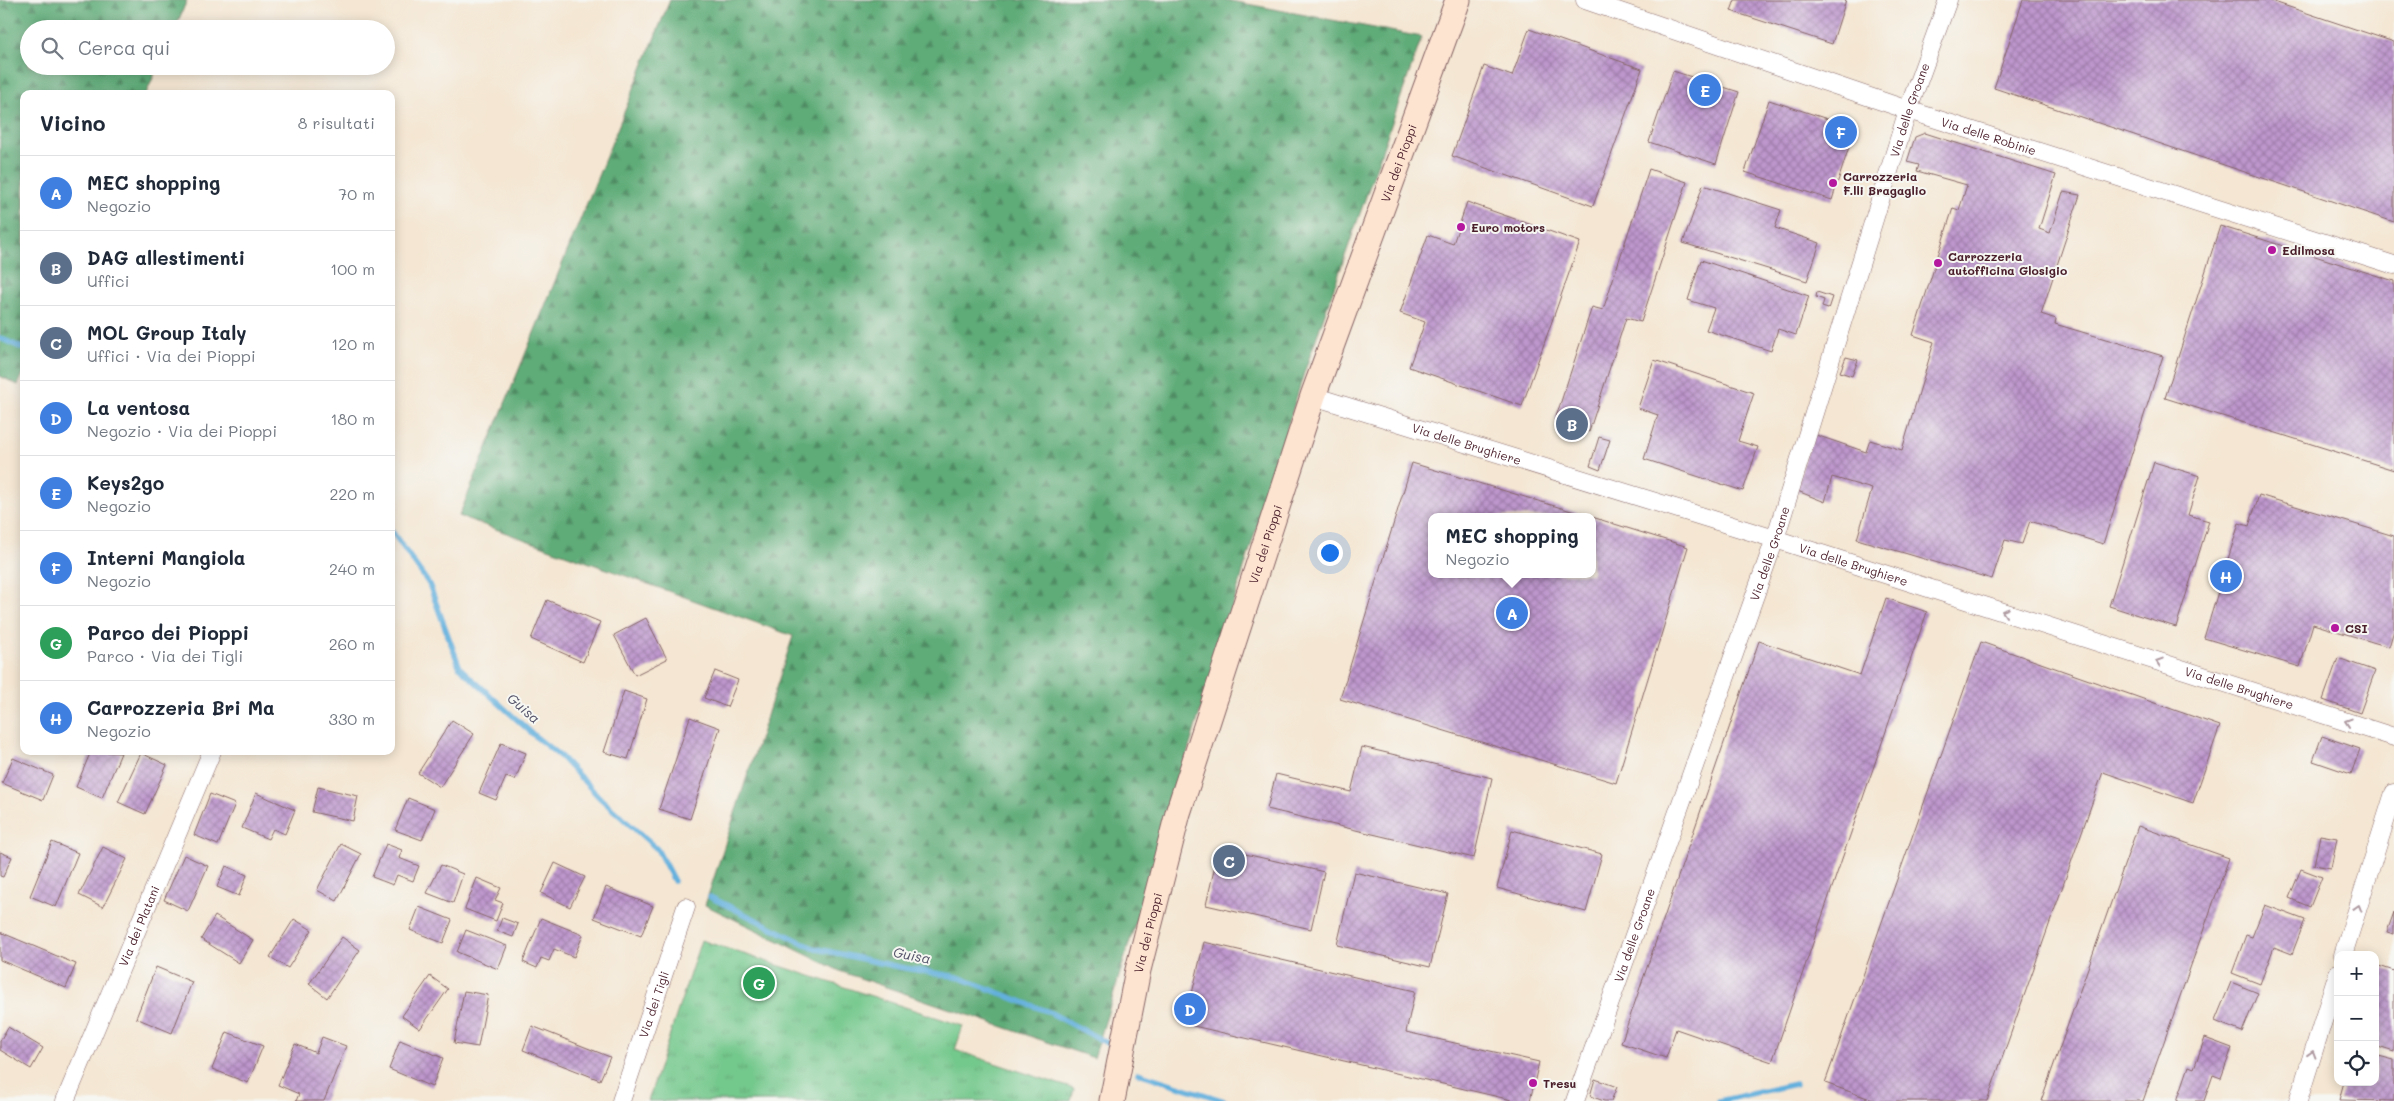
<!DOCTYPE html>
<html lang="it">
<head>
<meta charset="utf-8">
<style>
  :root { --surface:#fff; --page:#f2f2f3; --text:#1f2937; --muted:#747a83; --line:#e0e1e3; --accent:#b5179e }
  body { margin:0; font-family:Mali,sans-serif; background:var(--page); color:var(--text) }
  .controls { position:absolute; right:15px; bottom:15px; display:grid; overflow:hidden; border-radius:10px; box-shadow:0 2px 12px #0003 }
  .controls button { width:45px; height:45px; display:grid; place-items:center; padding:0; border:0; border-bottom:1px solid var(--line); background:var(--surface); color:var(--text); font:25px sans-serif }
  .you { position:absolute; left:1329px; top:552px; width:18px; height:18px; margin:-12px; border:4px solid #fff; border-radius:50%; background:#1a73e8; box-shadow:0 0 0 8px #1a73e833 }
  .badge { display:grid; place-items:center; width:32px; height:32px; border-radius:50%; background:var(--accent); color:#fff; font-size:16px; font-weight:700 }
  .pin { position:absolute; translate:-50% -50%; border:2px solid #fff; box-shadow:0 1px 5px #0006 }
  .popup { position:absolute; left:1428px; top:513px; width:168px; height:65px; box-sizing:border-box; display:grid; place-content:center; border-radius:10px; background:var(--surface); filter:drop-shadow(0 1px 4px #0005); font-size:16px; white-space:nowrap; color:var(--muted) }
  .popup b { font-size:19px; color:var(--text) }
  .popup::after { content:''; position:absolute; left:50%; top:100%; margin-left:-10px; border:10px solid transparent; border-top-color:var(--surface) }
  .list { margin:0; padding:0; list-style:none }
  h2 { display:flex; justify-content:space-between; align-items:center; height:65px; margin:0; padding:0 20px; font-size:21px }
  h2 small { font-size:16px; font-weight:400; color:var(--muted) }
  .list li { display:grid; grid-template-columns:32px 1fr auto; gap:15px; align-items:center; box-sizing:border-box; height:75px; padding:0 20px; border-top:1px solid var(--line) }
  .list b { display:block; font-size:19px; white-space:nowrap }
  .list p { margin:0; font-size:16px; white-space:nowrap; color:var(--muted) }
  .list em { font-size:16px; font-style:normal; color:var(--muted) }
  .icon { flex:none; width:28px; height:28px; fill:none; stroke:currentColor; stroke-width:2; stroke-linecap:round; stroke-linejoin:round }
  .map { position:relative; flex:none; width:2394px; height:1101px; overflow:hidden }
  .search { position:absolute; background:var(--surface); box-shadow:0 2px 12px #0003; left:20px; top:20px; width:375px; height:55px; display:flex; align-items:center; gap:12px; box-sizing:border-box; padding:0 18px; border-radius:28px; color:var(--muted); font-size:19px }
  .panel { position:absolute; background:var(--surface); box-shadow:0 2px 12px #0003; left:20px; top:90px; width:375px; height:665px; border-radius:10px }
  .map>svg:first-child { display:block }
  .forest { fill:url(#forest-firs); stroke:#546652 }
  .park { fill:url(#park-tufts); stroke:#5e745c }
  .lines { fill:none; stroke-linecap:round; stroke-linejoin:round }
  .stream { stroke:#64b0dd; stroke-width:5.5 }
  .building { fill:url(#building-cross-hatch) }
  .street-casing { stroke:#866565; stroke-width:19 }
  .secondary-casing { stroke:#866565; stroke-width:27 }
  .street { stroke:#fff; stroke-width:18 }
  .secondary { stroke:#fde4d1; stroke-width:25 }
  .oneway { stroke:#ae9aa0 }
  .poi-dot { fill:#b5179e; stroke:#f6f6f2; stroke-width:2 }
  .labels { text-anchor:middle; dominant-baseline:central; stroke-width:4; stroke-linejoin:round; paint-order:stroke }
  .street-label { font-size:12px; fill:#4a1f2b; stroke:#f6f6f2 }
  .poi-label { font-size:12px; font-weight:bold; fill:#4a1f2b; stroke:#f6f6f2; text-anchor:start }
  .water-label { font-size:14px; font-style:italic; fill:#535269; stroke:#f6f6f2 }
</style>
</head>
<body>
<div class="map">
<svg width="2394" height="1101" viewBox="0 0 2394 1101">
  <defs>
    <pattern id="forest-firs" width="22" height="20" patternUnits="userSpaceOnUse" patternTransform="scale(1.25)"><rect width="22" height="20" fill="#5eac78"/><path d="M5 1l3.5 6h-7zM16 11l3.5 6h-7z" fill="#508b63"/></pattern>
    <pattern id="park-tufts" width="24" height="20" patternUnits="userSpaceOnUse" patternTransform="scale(1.25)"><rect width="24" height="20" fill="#73c88c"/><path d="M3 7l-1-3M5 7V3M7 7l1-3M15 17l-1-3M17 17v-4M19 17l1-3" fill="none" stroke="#65ab79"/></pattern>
    <pattern id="building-cross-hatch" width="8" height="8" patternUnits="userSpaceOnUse" patternTransform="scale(1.25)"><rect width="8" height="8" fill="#be97cd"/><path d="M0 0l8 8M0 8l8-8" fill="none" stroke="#9c7ba7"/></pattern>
  </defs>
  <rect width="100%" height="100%" fill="#f6f6f2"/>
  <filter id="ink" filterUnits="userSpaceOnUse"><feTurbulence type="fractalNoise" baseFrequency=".02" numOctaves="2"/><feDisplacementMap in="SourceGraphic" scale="10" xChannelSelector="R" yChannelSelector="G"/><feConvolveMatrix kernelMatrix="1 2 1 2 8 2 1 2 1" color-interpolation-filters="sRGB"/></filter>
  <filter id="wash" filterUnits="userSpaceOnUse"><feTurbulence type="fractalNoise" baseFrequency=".0096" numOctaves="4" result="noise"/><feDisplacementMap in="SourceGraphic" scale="20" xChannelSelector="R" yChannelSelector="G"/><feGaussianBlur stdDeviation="1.12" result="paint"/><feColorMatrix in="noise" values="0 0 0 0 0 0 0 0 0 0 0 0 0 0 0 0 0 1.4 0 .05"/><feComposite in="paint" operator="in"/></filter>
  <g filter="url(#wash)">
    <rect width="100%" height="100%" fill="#f4e6d2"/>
    <g class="forest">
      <polygon points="0,0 187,0 175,29 29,29 29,66 158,66 146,94 24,94 24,372 18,385 0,376"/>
      <polygon points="670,0 1226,0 1422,37 1304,373 1094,1058 842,972 705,905 793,636 459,516"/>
    </g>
    <polygon class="park" points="701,940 963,1026 955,1050 1074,1089 1071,1101 648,1101"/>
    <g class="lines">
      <g class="stream">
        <polyline points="0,338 24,349"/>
        <polyline points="391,530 429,584 460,668 536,737 561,757 601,799 657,849 674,881"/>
        <polyline points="710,897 813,948 899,967 958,977 1049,1012 1107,1043"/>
        <polyline points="1138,1073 1225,1101"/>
        <polyline points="1719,1101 1795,1084"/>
      </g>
    </g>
    <g id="blocks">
      <g class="building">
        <polygon points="1735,0 1846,0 1832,44 1731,11"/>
        <polygon points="2023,0 2268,0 2394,42 2394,222 1994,88"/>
        <polygon points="1529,29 1642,69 1593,206 1452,156 1484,66 1512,76"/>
        <polygon points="1673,71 1739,92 1716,164 1649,142"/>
        <polygon points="1769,100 1855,128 1832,200 1745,172"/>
        <polygon points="1925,133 2056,175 2039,229 2050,233 2063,192 2080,195 2041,314 2056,319 2055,324 2163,356 2103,544 2030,521 2022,544 2005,540 1992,579 1857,539 1872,489 1832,477 1825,502 1795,490 1813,434 1866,452 1870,440 1902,450 1934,342 1913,335 1953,208 1959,210 1967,185 1917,171 1919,165 1907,162 1915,137"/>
        <polygon points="1649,169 1687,182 1641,322 1626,318 1589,432 1555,420 1592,307 1603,310"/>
        <polygon points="1703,185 1781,210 1775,228 1820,243 1807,281 1683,243"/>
        <polygon points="1467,202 1580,242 1522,406 1409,367 1425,322 1400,313 1428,235 1453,244"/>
        <polygon points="2220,226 2394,281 2394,470 2165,398"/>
        <polygon points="1701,260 1809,296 1796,335 1778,329 1771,351 1706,330 1714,308 1688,300"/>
        <polygon points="1817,292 1832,297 1828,309 1822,307 1824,300 1816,297"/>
        <polygon points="1846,357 1858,360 1852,376 1840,372"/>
        <polygon points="1654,360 1754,393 1738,441 1758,447 1743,491 1644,459 1658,415 1638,408"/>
        <polygon points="1599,437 1610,440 1600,470 1590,466"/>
        <polygon points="2154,462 2200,476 2188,515 2209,521 2176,627 2109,606"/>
        <polygon points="1412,463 1588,516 1432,517 1432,574 1592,574 1592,517 1688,547 1616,783 1340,699"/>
        <polygon points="2259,495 2394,536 2394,630 2389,647 2313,624 2300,667 2204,638 2239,523 2249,526"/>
        <polygon points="1886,598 1927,612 1772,1062 1676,1029 1666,1058 1621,1043 1759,641 1860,675"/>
        <polygon points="547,600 600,622 583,662 531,639"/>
        <polygon points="646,618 667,659 635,675 614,635"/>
        <polygon points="1981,642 2220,726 2193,803 2103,772 1987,1101 1876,1101 1825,1083"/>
        <polygon points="2338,658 2375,671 2360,713 2323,700"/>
        <polygon points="715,671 738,680 727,707 704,698"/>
        <polygon points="624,691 647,699 628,759 604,752"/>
        <polygon points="690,717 720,728 690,819 659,809"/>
        <polygon points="452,720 474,734 440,787 418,773"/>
        <polygon points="2322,736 2360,749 2351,774 2313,761"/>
        <polygon points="501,743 526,753 515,780 506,777 496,800 479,793"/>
        <polygon points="1362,747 1492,778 1474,858 1267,809 1276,774 1351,792"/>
        <polygon points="91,751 121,753 102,798 76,787"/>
        <polygon points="141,753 167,765 145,814 118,802"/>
        <polygon points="13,758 53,775 43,800 2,783"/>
        <polygon points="318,787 358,796 353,821 312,812"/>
        <polygon points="256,793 295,810 285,834 273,829 268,839 242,828"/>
        <polygon points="210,794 235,804 218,845 194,835"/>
        <polygon points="408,798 435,809 422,840 395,830"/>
        <polygon points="2138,826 2229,858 2143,1101 2041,1101"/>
        <polygon points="1512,830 1602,854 1586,912 1497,888"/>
        <polygon points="2320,835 2337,838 2331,868 2314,865"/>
        <polygon points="52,842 78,853 56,907 30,896"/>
        <polygon points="341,844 361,854 337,901 317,890"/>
        <polygon points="386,844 402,850 399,858 419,866 413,881 397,875 393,885 372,877"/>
        <polygon points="103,847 127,859 103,907 79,895"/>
        <polygon points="1219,848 1324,872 1311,929 1206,905"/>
        <polygon points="0,852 12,857 3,877 0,876"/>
        <polygon points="184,855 208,866 188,911 164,900"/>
        <polygon points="555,863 585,877 570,907 541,893"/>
        <polygon points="441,865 463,874 453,903 427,893"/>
        <polygon points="226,866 247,875 239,896 217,887"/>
        <polygon points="2301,869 2322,877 2310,907 2289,898"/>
        <polygon points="1354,872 1448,894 1430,967 1337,945"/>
        <polygon points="477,878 501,888 495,900 503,903 496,921 465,909"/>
        <polygon points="606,887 653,906 641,936 594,918"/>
        <polygon points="2265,905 2305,920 2292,954 2274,947 2260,984 2232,973 2246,935 2252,937"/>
        <polygon points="419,907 452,920 443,943 410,930"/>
        <polygon points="2394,912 2394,934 2387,932"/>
        <polygon points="215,916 253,940 239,963 201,939"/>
        <polygon points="502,918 518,924 513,937 497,931"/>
        <polygon points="541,918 583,935 574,957 554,949 549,961 541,958 537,968 523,962"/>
        <polygon points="294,919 312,930 288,968 270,957"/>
        <polygon points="466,930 507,946 498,969 457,952"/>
        <polygon points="0,932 76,964 66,988 0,960"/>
        <polygon points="342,937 360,950 327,998 309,984"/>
        <polygon points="1204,942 1415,991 1406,1032 1539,1062 1530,1101 1516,1101 1185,1024"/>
        <polygon points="2379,966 2394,971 2394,1052 2375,1046 2375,979"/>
        <polygon points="156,967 192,982 172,1033 136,1018"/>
        <polygon points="430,976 448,989 420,1029 402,1016"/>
        <polygon points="2231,982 2258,993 2242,1032 2215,1021"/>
        <polygon points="464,991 488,995 478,1047 454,1043"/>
        <polygon points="532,1026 610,1057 600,1080 523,1050"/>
        <polygon points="8,1027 43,1048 31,1069 0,1050 0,1041"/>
        <polygon points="227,1032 263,1046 248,1083 212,1069"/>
        <polygon points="322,1037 346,1046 324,1101 296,1101 299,1094 278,1085 295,1044 316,1053"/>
        <polygon points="2205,1038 2232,1048 2221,1078 2213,1075 2204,1101 2177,1101 2189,1066 2194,1068"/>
        <polygon points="400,1040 443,1058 432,1087 389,1069"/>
        <polygon points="2375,1055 2394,1060 2394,1101 2339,1100 2344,1082 2375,1082"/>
        <polygon points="1595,1079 1617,1087 1611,1101 1604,1101 1590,1096"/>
      </g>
    </g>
  </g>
  <g filter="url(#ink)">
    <use href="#blocks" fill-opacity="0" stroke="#866565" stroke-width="1"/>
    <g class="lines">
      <g class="street-casing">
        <g id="street">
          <path id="s1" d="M1585,0l323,110 486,155"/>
          <path id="s2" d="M1313,396l462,143 619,198"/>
          <polyline points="2343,955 2394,793"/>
          <path id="s3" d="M65,1101l147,-350"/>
          <path id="s4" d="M621,1101l65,-194"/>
          <path id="s5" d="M1575,1101l200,-562 133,-429 40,-110"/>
          <polyline points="2298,1101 2338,973"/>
        </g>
      </g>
      <g class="secondary-casing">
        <g id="secondary">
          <path id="s6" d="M1112,1101l26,-131 40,-157 135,-417 145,-396"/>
        </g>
      </g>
      <use href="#street" class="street"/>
      <use href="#secondary" class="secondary"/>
    </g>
    <defs><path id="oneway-chevron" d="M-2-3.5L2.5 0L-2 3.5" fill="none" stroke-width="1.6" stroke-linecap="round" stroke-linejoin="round" transform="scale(1.25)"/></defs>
    <g class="oneway">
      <use href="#oneway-chevron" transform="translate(2005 612) rotate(-162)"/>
      <use href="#oneway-chevron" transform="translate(2159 662) rotate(-162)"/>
      <use href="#oneway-chevron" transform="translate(2348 722) rotate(-162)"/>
      <use href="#oneway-chevron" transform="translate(2358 908) rotate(-73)"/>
      <use href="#oneway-chevron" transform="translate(2312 1054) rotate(-73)"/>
    </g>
  </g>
  <g class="poi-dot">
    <circle cx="1833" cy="183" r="5"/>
    <circle cx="1461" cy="227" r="5"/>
    <circle cx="2272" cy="250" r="5"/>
    <circle cx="1938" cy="263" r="5"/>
    <circle cx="2335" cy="628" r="5"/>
    <circle cx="1533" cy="1083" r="5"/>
  </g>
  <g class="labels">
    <g class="street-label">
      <text stroke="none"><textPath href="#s5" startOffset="1046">Via delle Groane</textPath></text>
      <text stroke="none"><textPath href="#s1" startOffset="426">Via delle Robinie</textPath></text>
      <text stroke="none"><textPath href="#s6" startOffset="982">Via dei Pioppi</textPath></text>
      <text stroke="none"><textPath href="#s2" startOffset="161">Via delle Brughiere</textPath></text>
      <text stroke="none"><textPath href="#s6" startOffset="578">Via dei Pioppi</textPath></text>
      <text stroke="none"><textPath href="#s5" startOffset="581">Via delle Groane</textPath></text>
      <text stroke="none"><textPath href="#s2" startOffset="566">Via delle Brughiere</textPath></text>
      <text stroke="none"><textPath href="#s2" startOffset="971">Via delle Brughiere</textPath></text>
      <text stroke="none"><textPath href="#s3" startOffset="190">Via dei Platani</textPath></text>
      <text stroke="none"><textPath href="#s6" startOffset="172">Via dei Pioppi</textPath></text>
      <text stroke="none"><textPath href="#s5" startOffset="176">Via delle Groane</textPath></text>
      <text stroke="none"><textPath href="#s4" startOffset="102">Via dei Tigli</textPath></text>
    </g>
    <g class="poi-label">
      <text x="1843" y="176">Carrozzeria<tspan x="1843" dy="14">F.lli Bragaglio</tspan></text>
      <text x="1471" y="227">Euro motors</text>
      <text x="2282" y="250">Edilmosa</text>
      <text x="1948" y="256">Carrozzeria<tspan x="1948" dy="14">autofficina Glosigio</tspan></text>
      <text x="2345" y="628">CSI</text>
      <text x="1543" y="1083">Tresu</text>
    </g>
    <g class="water-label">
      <text transform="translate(524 708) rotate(41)">Guisa</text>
      <text transform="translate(912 955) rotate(11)">Guisa</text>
    </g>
  </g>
</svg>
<div class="controls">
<button>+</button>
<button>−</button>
<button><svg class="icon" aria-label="locate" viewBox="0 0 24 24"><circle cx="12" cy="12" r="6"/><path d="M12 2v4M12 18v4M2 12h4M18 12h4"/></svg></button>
</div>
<div class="you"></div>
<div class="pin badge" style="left:1512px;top:613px;background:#3f7fe0">A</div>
<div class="popup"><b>MEC shopping</b>Negozio</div>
<div class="pin badge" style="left:1572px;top:424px;background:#5c6f8a">B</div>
<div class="pin badge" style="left:1229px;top:861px;background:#5c6f8a">C</div>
<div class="pin badge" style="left:1190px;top:1009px;background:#3f7fe0">D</div>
<div class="pin badge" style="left:1705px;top:90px;background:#3f7fe0">E</div>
<div class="pin badge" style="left:1841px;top:132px;background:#3f7fe0">F</div>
<div class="pin badge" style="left:759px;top:983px;background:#2e9e5b">G</div>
<div class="pin badge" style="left:2226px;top:576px;background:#3f7fe0">H</div>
<div class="search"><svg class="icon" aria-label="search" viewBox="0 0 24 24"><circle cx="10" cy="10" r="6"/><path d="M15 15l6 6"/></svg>Cerca qui</div>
<section class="panel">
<h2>Vicino<small>8 risultati</small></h2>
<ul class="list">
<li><span class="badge" style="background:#3f7fe0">A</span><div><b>MEC shopping</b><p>Negozio</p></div><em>70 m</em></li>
<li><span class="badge" style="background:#5c6f8a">B</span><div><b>DAG allestimenti</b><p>Uffici</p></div><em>100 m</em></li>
<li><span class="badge" style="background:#5c6f8a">C</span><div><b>MOL Group Italy</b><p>Uffici · Via dei Pioppi</p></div><em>120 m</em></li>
<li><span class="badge" style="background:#3f7fe0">D</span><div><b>La ventosa</b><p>Negozio · Via dei Pioppi</p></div><em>180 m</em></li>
<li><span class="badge" style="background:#3f7fe0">E</span><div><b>Keys2go</b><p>Negozio</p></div><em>220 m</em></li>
<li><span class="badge" style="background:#3f7fe0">F</span><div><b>Interni Mangiola</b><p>Negozio</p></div><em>240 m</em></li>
<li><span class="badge" style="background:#2e9e5b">G</span><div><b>Parco dei Pioppi</b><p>Parco · Via dei Tigli</p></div><em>260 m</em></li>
<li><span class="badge" style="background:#3f7fe0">H</span><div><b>Carrozzeria Bri Ma</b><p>Negozio</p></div><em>330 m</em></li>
</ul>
</section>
</div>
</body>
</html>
